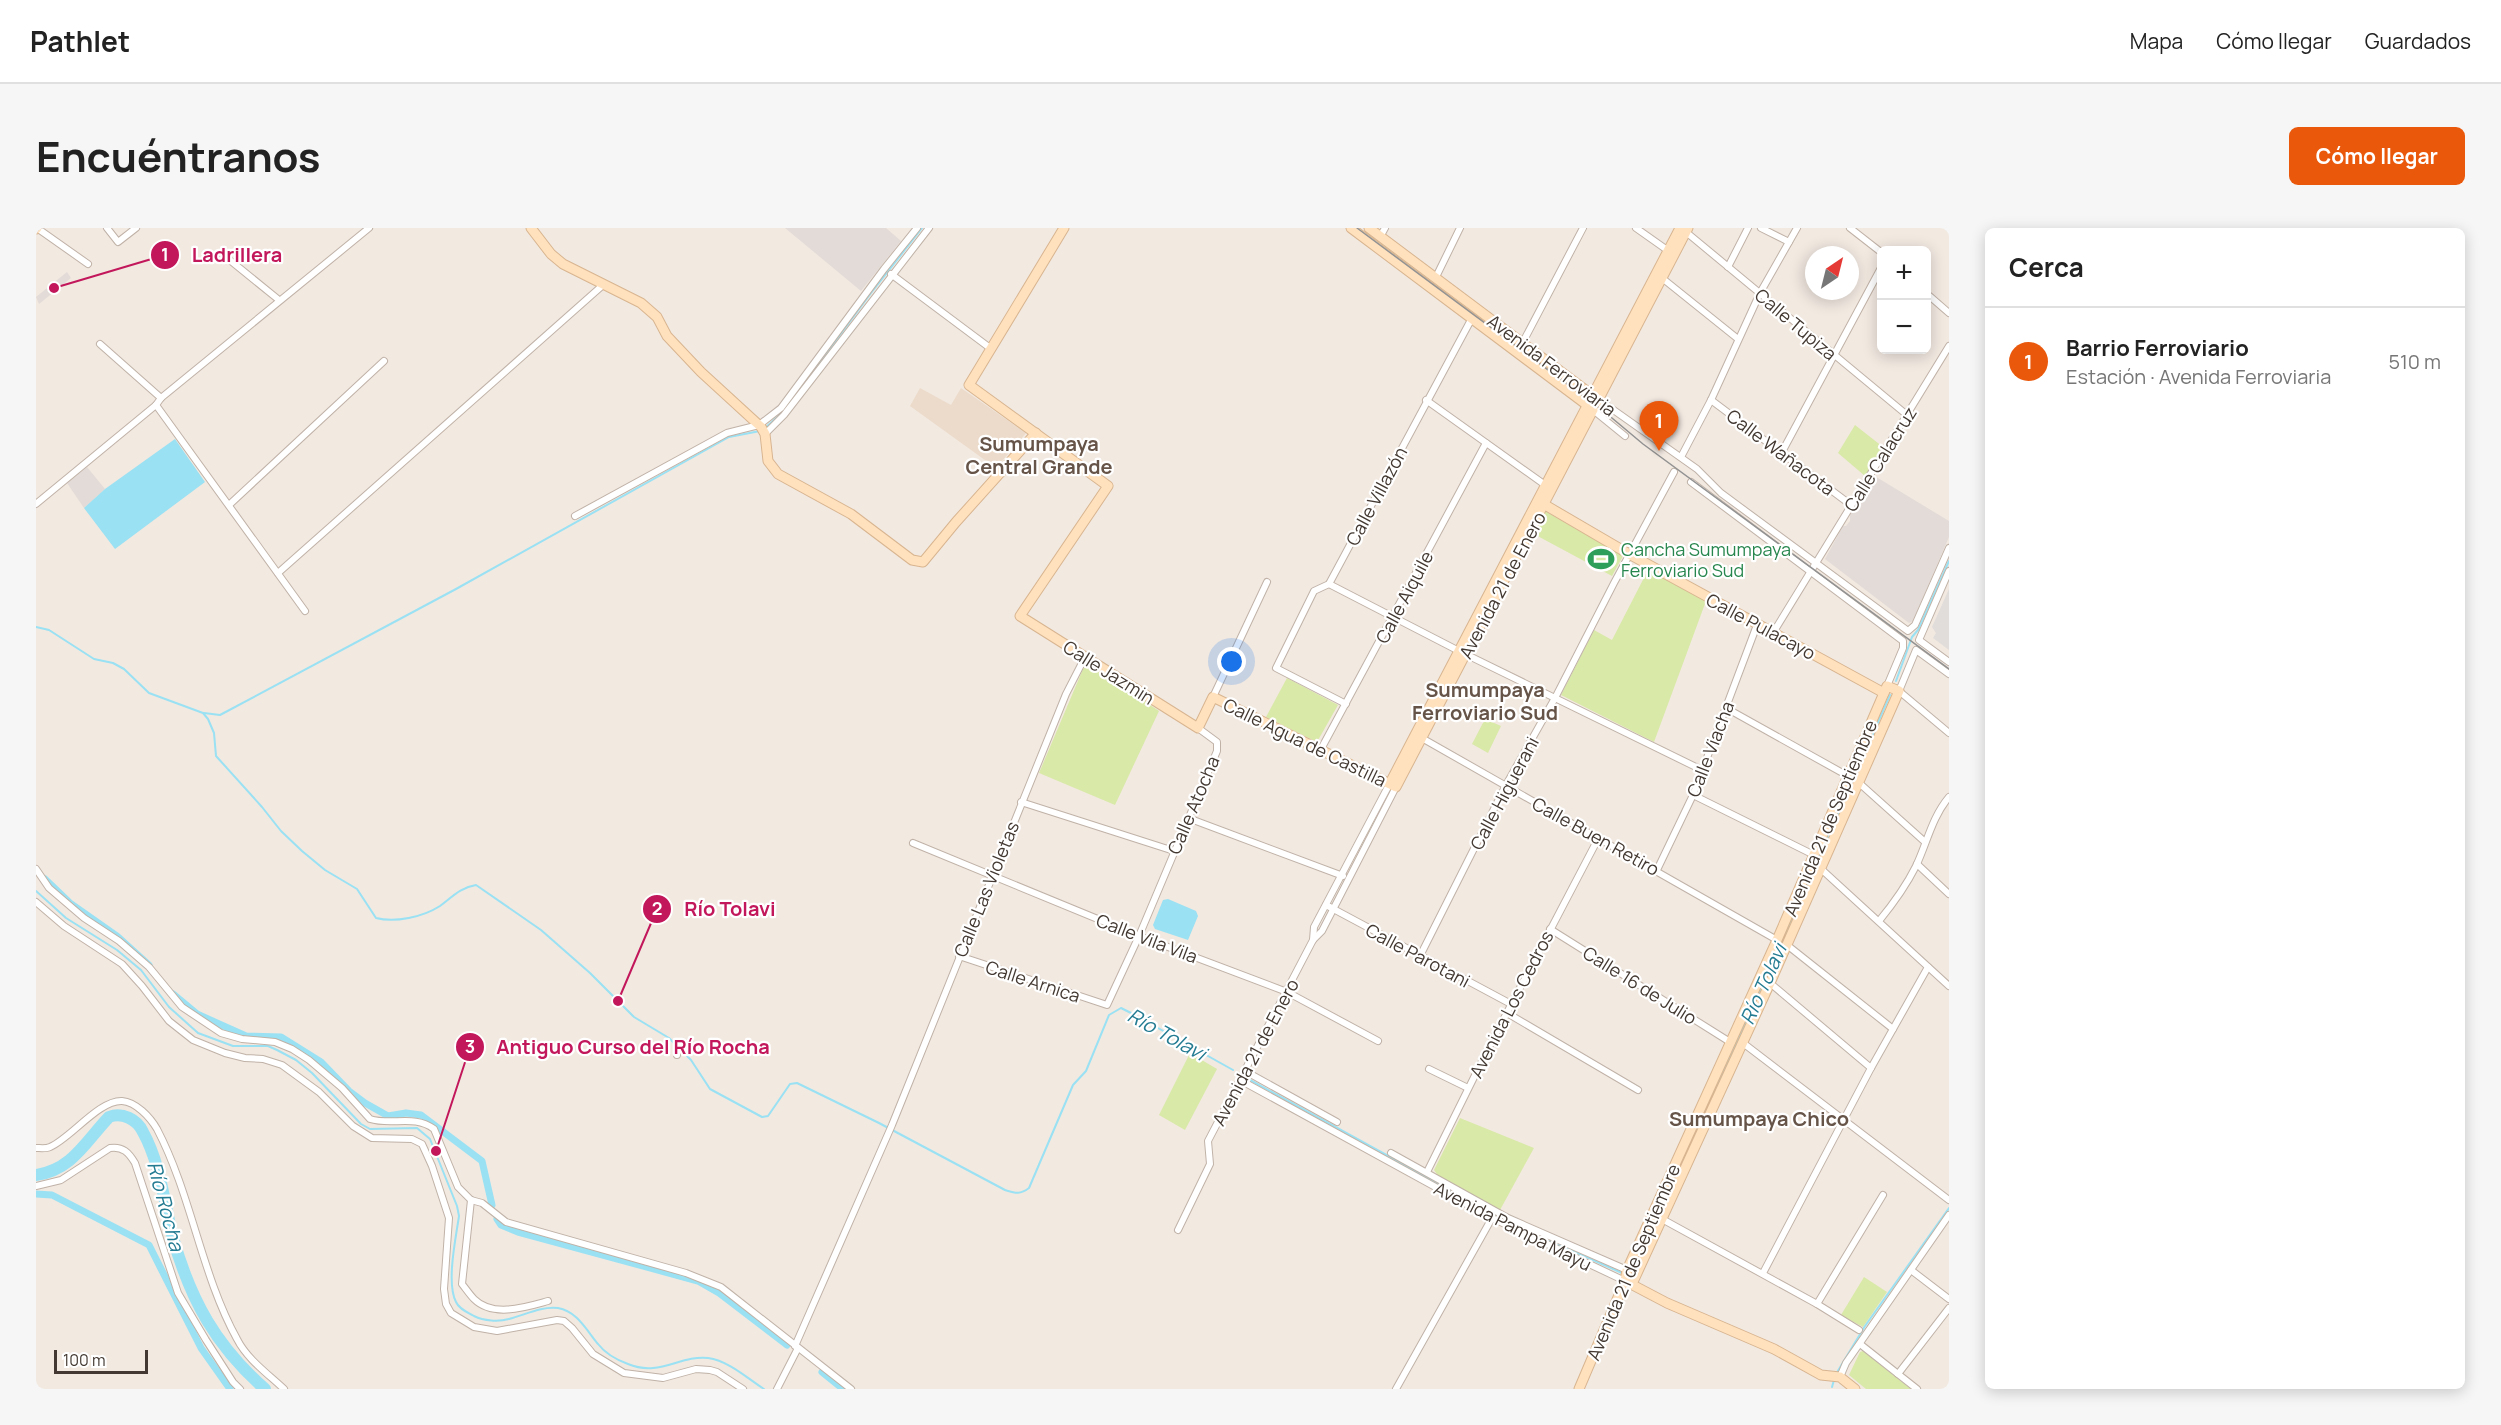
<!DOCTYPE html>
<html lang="es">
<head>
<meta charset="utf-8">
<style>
  :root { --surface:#fff; --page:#f6f6f6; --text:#222; --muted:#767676; --line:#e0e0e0; --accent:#ea580c }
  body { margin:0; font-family:Manrope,sans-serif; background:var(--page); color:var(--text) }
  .controls { position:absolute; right:18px; top:18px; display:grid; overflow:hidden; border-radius:9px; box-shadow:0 3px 15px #0003 }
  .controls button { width:54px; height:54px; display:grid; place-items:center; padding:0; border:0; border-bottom:2px solid var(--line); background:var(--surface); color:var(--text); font:30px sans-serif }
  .compass { position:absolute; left:1769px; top:18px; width:54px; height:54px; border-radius:50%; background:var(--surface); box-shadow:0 3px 15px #0003; rotate:35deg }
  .scale { position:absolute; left:18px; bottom:15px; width:94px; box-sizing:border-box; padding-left:6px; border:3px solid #433932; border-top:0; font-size:16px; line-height:21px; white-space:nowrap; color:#433932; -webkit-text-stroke:4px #fff; paint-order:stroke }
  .you { position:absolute; left:1196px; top:434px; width:21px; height:21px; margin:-15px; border:4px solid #fff; border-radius:50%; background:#1a73e8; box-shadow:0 0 0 9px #1a73e833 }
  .badge { display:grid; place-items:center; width:39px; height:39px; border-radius:50%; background:var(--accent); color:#fff; font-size:20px; font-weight:700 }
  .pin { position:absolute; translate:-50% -50px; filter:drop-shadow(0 2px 3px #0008) }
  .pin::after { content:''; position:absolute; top:32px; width:21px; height:18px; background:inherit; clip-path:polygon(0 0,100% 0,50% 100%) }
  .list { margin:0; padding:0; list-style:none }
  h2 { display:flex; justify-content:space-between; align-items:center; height:78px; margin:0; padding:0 24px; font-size:26px }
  h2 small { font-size:20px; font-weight:400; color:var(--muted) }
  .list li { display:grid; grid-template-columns:39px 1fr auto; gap:18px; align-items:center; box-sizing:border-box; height:108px; padding:0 24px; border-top:2px solid var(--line) }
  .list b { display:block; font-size:22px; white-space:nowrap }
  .list p { margin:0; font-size:20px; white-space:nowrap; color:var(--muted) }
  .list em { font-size:20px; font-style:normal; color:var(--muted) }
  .map { position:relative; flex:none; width:1913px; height:1161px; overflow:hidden; border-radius:9px }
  header { display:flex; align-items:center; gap:36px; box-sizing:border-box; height:84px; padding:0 30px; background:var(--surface); border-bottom:2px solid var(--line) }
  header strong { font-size:28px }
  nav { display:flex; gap:33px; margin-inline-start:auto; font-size:21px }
  .intro { display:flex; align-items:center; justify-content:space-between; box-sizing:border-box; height:144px; padding:0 36px }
  h1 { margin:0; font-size:42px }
  .button { padding:15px 27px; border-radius:9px; background:var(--accent); color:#fff; font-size:21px; font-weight:700 }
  main { display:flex; gap:36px; padding:0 36px }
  aside { flex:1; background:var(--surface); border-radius:9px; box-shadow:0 3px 15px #0003 }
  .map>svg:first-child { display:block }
  .industrial { fill:#e3dbd7 }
  .education { fill:#ecdbca }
  .green { fill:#d9e9a7 }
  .parking { fill:#e1dddb }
  .water { fill:#99e1f3 }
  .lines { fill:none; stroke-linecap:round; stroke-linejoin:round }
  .stream { stroke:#99e1f3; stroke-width:2 }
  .canal { stroke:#99e1f3; stroke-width:7 }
  .river { stroke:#99e1f3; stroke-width:12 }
  .street-casing { stroke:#c0b2a7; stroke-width:8 }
  .secondary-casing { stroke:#d8b590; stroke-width:11 }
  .street { stroke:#fff; stroke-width:6 }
  .secondary { stroke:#ffe1be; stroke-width:9 }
  .tram { stroke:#929292; stroke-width:1.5 }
  .labels { text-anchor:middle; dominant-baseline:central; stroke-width:4.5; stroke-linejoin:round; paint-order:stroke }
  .street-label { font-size:18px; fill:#433932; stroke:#fff }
  .leisure-label { font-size:18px; fill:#27864d; stroke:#fff; text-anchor:start }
  .neighbourhood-label { font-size:20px; font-weight:bold; fill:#665449; stroke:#fff }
  .water-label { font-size:20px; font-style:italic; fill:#237b92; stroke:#fff }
  .leader { fill:none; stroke:#c2185b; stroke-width:2 }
  .callout-dot { fill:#c2185b; stroke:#fff; stroke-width:2 }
  .mark-label { font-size:18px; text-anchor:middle; font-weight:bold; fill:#fff }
  .callout-label { font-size:20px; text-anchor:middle; font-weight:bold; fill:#c2185b; stroke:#fff; stroke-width:4.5; stroke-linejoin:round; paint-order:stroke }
</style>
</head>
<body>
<header>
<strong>Pathlet</strong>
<nav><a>Mapa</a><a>Cómo llegar</a><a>Guardados</a></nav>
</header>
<div class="intro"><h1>Encuéntranos</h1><a class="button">Cómo llegar</a></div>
<main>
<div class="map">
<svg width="1913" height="1161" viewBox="0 0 1913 1161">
  <rect width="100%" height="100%" fill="#f2e9e1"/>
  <g class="industrial">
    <polygon points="749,0 850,0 865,13 825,63"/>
    <polygon points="31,44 35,50 3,76 0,69"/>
    <polygon points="51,239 69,261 48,280 31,255"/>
    <polygon points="1837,247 1913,293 1913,309 1877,393 1873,395 1789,331 1807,298 1810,298 1814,293 1814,287"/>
  </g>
  <polygon class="education" points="884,160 915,177 925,160 990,205 960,240 874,178"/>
  <g class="green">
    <polygon points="1819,197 1847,219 1829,248 1802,225"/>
    <polygon points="1509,283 1587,328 1576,348 1496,305"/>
    <polygon points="1612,342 1670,373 1618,514 1525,467 1558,402 1576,412"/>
    <polygon points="1051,438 1056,438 1123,483 1079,577 1003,545 1047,441"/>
    <polygon points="1251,450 1302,477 1281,514 1230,489"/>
    <polygon points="1449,491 1465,498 1452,525 1436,516"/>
    <polygon points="1154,825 1181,841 1149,902 1123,887"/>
    <polygon points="1424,890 1498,920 1464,982 1403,949 1398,942"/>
    <polygon points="1828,1049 1851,1064 1827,1099 1805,1087"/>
    <polygon points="1827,1123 1875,1161 1830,1161 1813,1147 1824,1124"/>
  </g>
  <polygon class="parking" points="1913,361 1913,422 1897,410 1900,405 1896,399"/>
  <g class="water">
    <polygon points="139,211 169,254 79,321 48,280 69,261"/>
    <polygon points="1132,671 1160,683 1162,688 1152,712 1119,701 1117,697 1127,672"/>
  </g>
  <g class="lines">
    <g class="stream">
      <polyline points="729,200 746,185 835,65 886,0"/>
      <path d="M0,399l13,3 45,29 19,4 11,6 25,24 54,20 5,6 6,14 2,23 46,51 19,24 21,20 23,19 32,19 19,29c19,5 47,-1 64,-12 11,-8 21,-19 36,-21l65,45 49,43 44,44 35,21 22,22 19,29 52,28 6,-1 22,-32 7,-1 82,40 126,67c10,3 15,5 24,-2l44,-103 13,-14 23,-56 12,-7 12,6 100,56"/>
      <polyline points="1860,453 1876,409 1882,402 1913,333"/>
      <polyline points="168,485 184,487 420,361 693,209 724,203"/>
      <path d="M0,663l30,27 51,32 24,20 28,37 29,26 35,13h35l9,4 19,10 16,13 49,51 9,5 47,-1 13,11 27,67 2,10c-3,21 -13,67 -3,86 3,7 11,10 18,14 10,5 24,6 35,3 16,-4 32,-13 49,-11 19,3 29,23 40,36 7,9 19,16 30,20 31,13 52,-9 80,-6 21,3 39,20 56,31"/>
      <polyline points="1214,852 1474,995 1586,1045"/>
      <polyline points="1595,1043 1700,817 1854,467"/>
      <polyline points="1800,1146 1829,1098 1913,980"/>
      <polyline points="1796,1159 1798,1152"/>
    </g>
    <g class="canal">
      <polyline points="9,651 34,675 81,708 113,737"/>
      <polyline points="137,766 161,786 210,808 245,809 285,834 313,863 329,875 352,888 370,885 385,887 446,933 456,977"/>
      <polyline points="0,966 16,967 113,1017 165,1120 194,1161"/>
      <polyline points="461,991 465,997 482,1004 662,1053 683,1065 751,1117"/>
      <polyline points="786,1144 807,1161"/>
    </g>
    <path class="river" d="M0,947c36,-5 50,-34 73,-58 13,-5 28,2 34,15 18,33 21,71 30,106 18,63 43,108 92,151"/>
    <g class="street-casing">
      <g id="street">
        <polyline points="1,0 52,36"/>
        <polyline points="71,0 82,14 100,0"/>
        <polyline points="1600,0 1634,24"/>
        <polyline points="1725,0 1753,14"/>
        <polyline points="1814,0 1846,25"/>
        <polyline points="1650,4 1871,187"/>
        <polyline points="1344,9 1349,0"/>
        <polyline points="185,25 243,72"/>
        <polyline points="1692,39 1712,0"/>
        <polyline points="855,46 954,120"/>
        <polyline points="1400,49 1424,0"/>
        <polyline points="1626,50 1702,111"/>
        <polyline points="1890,65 1913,85"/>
        <polyline points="1487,114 1547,0"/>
        <polyline points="64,116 125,170"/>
        <polyline points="1562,171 1661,241 1685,265 1872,403 1879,397 1913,320"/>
        <polyline points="1390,172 1512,259"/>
        <polyline points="1675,172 1815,277"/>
        <polyline points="120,177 269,383"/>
        <polyline points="1557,182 1589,208"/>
        <polyline points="729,206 748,187 893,0"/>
        <polyline points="1746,224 1846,38"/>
        <polyline points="1645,229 1675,172 1724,65 1761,0"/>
        <polyline points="1655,254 1867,413 1867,420 1851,458"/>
        <polyline points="0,276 120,177 125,170 333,0"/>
        <polyline points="193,277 348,133"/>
        <polyline points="539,288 691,205 723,197 745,180 848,41 881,0"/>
        <polyline points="1913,343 1883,412 1913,434"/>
        <polyline points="242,345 567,57"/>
        <polyline points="1293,356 1423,423 1666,542"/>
        <polyline points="1737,405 1913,118"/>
        <polyline points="1913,446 1880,422 1863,463 1913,505"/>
        <polyline points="1177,469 1231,354"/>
        <polyline points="1310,476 1240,440 1278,363 1293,356 1436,90"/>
        <polyline points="1690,480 1812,548"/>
        <polyline points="1384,509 1741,712"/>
        <polyline points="1284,523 1450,215"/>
        <polyline points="1822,554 1889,614"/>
        <polyline points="1657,567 1778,627"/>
        <polyline points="985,574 1138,623"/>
        <polyline points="1152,590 1307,648"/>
        <polyline points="877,615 1103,708 1251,764 1342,813"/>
        <polyline points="1881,636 1913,666"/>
        <polyline points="1784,640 1913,758"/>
        <path d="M0,641l13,19 35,30 35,23 30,26 33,40 39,26 21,6 33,3 17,7 17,11 33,28 28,31c22,7 44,-5 64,10l24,58 13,13 11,3 24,19 180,51 35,14 130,102"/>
        <polyline points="1621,642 1657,567 1721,397"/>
        <polyline points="0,674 28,698 86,736 106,758 133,793 157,812 189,825 209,830 227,831 246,837 283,864 317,898 336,910 376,911 386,916 396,938 413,990 408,1061 410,1076 415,1085 438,1099 461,1103 521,1092 528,1093 536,1100 557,1126 588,1145 627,1150 660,1141 674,1142 681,1144 707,1161"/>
        <polyline points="1290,677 1475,776"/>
        <path d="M1843,693c14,-17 27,-35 37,-55 11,-23 16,-49 33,-69"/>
        <polyline points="1514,701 1694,814"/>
        <polyline points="1277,712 1278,699 1354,555"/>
        <polyline points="1751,717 1857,801"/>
        <polyline points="923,728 1071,777 1103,708 1181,523 1181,514 1162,500"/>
        <polyline points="1384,728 1470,557 1519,470 1578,355 1638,244"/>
        <polyline points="1734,755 1835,840"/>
        <polyline points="1471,785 1602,862"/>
        <polyline points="1707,815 1913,972"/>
        <polyline points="641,827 642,815"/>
        <polyline points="1393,841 1432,860"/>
        <polyline points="1209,843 1301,894"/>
        <polyline points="1204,852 1456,990 1589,1053"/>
        <path d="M0,920c4,0 10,1 14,-1 21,-9 49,-47 72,-46 14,1 28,16 35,28 35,67 44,145 80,210 10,20 31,35 47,50"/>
        <polyline points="1355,925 1472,990 1591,1042"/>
        <polyline points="1391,944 1453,819 1563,609"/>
        <path d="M0,958l25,-6 49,-32c13,-2 19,5 25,15l43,130 28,47 27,42 7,7"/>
        <path d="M435,972l-9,84c4,5 8,11 12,15 19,19 52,8 74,2"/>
        <polyline points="1626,991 1781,1076 1823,1102"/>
        <polyline points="1142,1002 1174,936 1172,913 1277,712 1286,703 1360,559"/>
        <polyline points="1875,1042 1913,1071"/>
        <polyline points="1727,1045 1835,840 1892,739"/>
        <polyline points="1781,1076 1847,967"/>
        <polyline points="1824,1116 1881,1161"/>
        <polyline points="759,1118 856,897 1030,466 1049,429"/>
        <polyline points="1862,1146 1913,1080"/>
        <polyline points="1804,1149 1810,1135 1913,987"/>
        <polyline points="741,1161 762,1120"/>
        <polyline points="1360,1161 1456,990"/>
      </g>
    </g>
    <g class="secondary-casing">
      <g id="secondary">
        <polyline points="495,0 515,26 527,36 605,75 621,89 631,108 665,144 725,199 729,206 732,233 742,246 815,286 876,332 887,334 920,294 1000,205"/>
        <polyline points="1028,0 933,157 1072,258 984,388 1162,500 1177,469 1360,559 1652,0"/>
        <polyline points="1315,0 1555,180"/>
        <polyline points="1333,0 1560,170"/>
        <polyline points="0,1 1,0"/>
        <polyline points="1504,274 1593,326 1848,465"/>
        <polyline points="1354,555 1644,0"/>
        <polyline points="1591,1054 1631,1075 1738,1121 1785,1147 1804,1149 1819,1161"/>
        <polyline points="1543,1161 1589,1053 1591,1042 1741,712 1851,458 1863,463 1734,755 1596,1056"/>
      </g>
    </g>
    <use href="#street" class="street"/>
    <use href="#secondary" class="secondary"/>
    <polyline class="tram" points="1321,0 1570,185 1607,216 1913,441"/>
  </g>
  <defs>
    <g id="stadium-bare" transform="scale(2.07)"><path d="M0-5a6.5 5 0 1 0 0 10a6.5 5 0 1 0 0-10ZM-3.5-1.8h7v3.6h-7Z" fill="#2e9e5b" stroke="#fff" stroke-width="2.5" paint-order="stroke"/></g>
  </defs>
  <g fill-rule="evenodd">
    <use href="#stadium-bare" x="1565" y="331"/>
  </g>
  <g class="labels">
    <g class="street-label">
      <text transform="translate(1760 96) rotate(40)">Calle Tupiza</text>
      <text transform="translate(1516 137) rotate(37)">Avenida Ferroviaria</text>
      <text transform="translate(1745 224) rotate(37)">Calle Wañacota</text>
      <text transform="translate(1844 231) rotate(-58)">Calle Calacruz</text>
      <text transform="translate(1340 268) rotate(-62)">Calle Villazón</text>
      <text transform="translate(1466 357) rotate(-62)">Avenida 21 de Enero</text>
      <text transform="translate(1368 369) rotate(-62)">Calle Aiquile</text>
      <text transform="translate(1725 398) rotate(28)">Calle Pulacayo</text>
      <text transform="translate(1073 444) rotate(32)">Calle Jazmin</text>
      <text transform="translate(1269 514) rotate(26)">Calle Agua de Castilla</text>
      <text transform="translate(1674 521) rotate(-69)">Calle Viacha</text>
      <text transform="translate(1468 565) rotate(-62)">Calle Higuerani</text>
      <text transform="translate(1157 577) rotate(-67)">Calle Atocha</text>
      <text transform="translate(1794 590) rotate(-67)">Avenida 21 de Septiembre</text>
      <text transform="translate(1560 608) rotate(29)">Calle Buen Retiro</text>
      <text transform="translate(950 661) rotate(-68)">Calle Las Violetas</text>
      <text transform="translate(1111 710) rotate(21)">Calle Vila Vila</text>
      <text transform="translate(1382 727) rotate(28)">Calle Parotani</text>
      <text transform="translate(997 753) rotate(18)">Calle Arnica</text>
      <text transform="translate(1604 757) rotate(32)">Calle 16 de Julio</text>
      <text transform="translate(1475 776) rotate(-63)">Avenida Los Cedros</text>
      <text transform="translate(1219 824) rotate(-62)">Avenida 21 de Enero</text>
      <text transform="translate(1477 998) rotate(27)">Avenida Pampa Mayu</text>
      <text transform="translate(1597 1034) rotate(-67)">Avenida 21 de Septiembre</text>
    </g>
    <g class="leisure-label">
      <text x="1585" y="321">Cancha Sumumpaya<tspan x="1585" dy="21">Ferroviario Sud</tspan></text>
    </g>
    <g class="neighbourhood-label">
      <text x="1003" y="215">Sumumpaya<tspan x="1003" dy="23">Central Grande</tspan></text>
      <text x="1449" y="461">Sumumpaya<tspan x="1449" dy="23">Ferroviario Sud</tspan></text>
      <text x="1723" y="890">Sumumpaya Chico</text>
    </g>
    <g class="water-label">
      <text transform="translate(1727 756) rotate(-66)">Río Tolavi</text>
      <text transform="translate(1131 806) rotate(29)">Río Tolavi</text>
      <text transform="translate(130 978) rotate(75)">Río Rocha</text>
    </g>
  </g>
  <path class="leader" d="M18 60L129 27M582 773L621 681M400 923L434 819"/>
  <g class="callout-dot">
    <circle cx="18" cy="60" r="6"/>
    <circle cx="582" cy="773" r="6"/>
    <circle cx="400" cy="923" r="6"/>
    <circle cx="129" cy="27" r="15"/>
    <circle cx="621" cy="681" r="15"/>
    <circle cx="434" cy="819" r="15"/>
  </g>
  <g class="mark-label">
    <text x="129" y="33">1</text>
    <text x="621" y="687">2</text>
    <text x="434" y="825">3</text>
  </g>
  <g class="callout-label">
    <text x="201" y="34">Ladrillera</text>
    <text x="694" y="688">Río Tolavi</text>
    <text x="597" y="826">Antiguo Curso del Río Rocha</text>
  </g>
</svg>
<div class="controls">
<button>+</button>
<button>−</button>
</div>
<svg class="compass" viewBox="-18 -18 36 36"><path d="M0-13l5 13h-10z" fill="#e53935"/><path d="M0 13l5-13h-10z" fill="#767676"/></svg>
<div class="scale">100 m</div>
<div class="you"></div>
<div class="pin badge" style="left:1623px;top:223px">1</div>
</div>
<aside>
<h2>Cerca<small></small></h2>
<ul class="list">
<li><span class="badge">1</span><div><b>Barrio Ferroviario</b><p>Estación · Avenida Ferroviaria</p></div><em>510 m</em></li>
</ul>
</aside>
</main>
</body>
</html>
